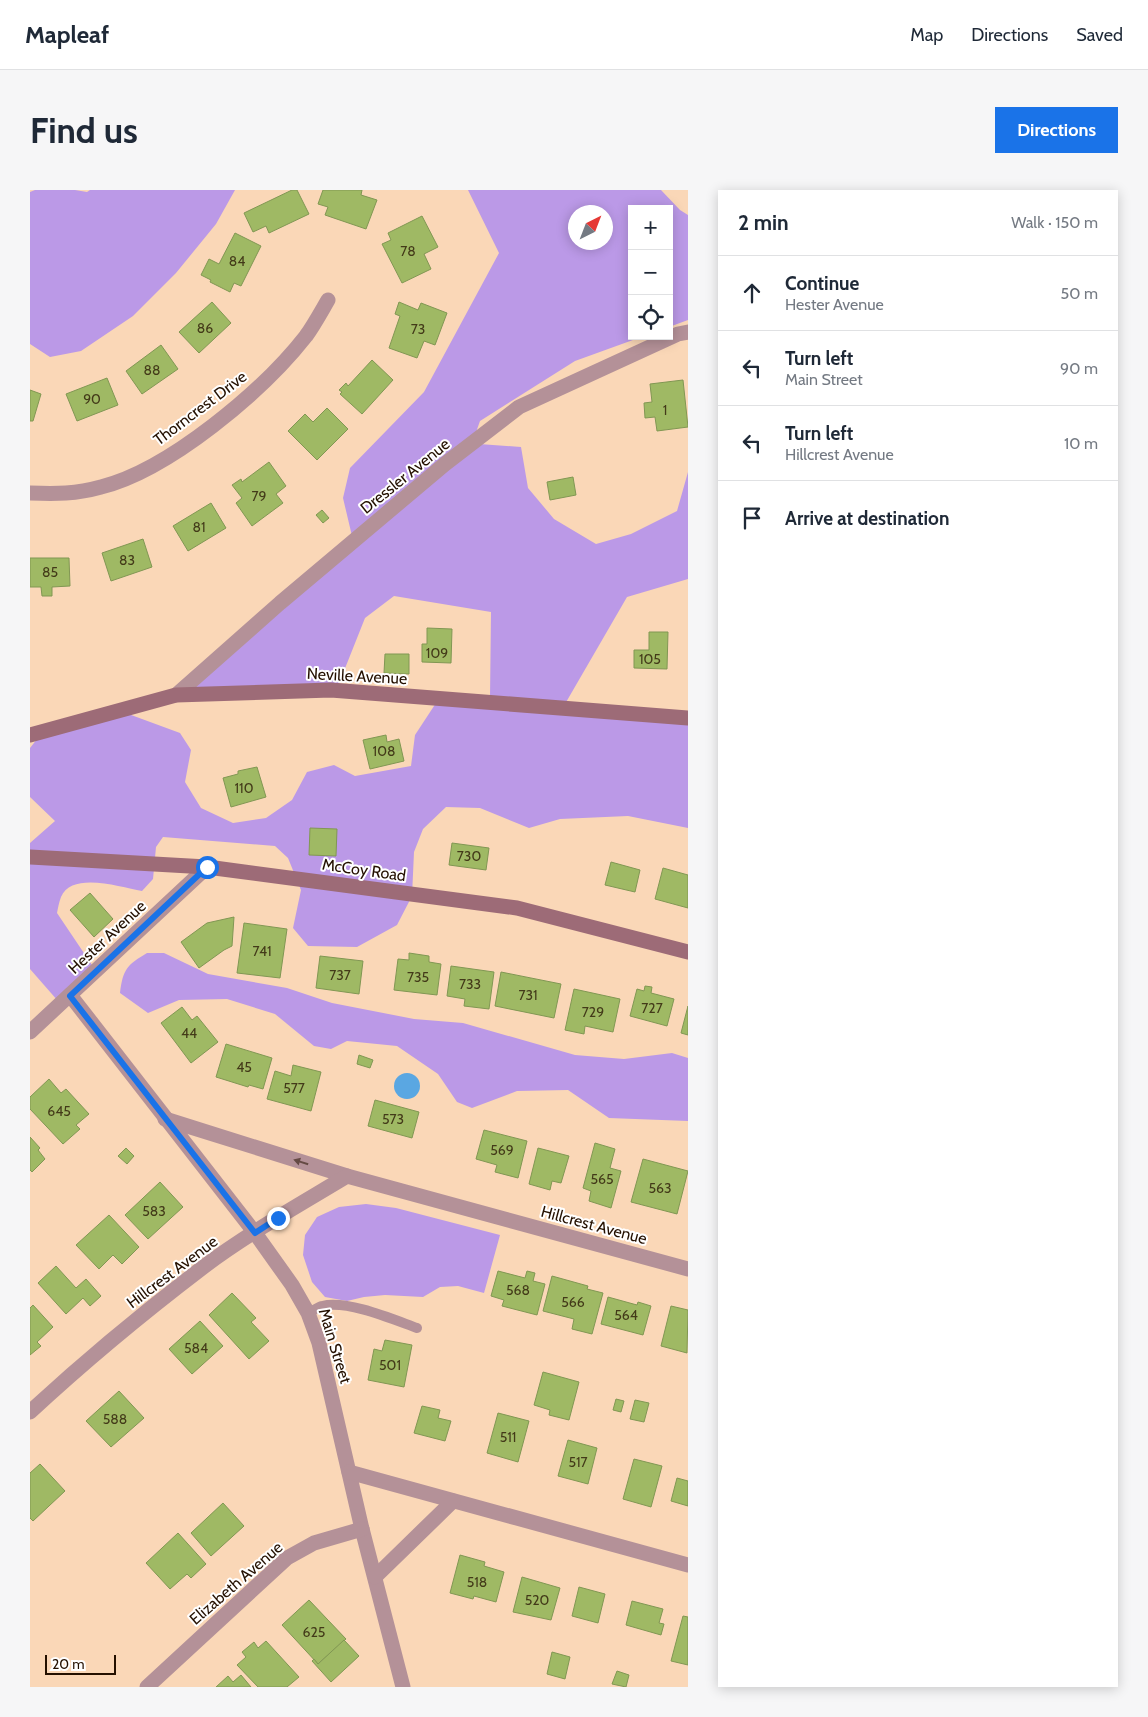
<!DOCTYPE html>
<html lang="en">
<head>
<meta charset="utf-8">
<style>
  :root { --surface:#fff; --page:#f6f6f7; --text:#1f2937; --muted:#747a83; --line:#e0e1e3; --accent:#1a73e8 }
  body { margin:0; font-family:Cabin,sans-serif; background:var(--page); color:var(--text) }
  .controls { position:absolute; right:15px; top:15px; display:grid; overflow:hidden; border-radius:0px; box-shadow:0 2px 12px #0003 }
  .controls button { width:45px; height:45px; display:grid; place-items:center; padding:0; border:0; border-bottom:1px solid var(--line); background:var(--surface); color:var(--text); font:25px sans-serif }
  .compass { position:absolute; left:538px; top:15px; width:45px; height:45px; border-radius:50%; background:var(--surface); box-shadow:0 2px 12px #0003; rotate:42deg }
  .scale { position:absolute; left:15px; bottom:12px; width:71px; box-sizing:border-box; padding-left:5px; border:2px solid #241000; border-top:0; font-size:14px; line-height:18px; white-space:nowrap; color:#241000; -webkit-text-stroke:4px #fff; paint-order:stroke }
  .stop { position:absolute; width:15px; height:15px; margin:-11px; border:4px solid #1a73e8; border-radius:50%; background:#fff }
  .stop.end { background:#1a73e8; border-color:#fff; box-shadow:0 1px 5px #0008 }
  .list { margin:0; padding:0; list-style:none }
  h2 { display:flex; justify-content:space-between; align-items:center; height:65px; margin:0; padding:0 20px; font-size:21px }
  h2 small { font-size:16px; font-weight:400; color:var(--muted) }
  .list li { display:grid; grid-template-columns:32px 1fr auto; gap:15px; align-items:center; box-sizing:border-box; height:75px; padding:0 20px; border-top:1px solid var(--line) }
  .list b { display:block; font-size:19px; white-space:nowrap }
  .list p { margin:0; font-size:16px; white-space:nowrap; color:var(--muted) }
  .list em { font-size:16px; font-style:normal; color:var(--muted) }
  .icon { flex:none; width:28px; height:28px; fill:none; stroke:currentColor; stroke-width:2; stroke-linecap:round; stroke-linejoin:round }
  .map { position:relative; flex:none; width:658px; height:1497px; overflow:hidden; border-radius:0px }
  header { display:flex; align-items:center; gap:30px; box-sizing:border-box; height:70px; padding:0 25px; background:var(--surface); border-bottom:1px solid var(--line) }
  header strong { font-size:24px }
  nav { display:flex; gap:28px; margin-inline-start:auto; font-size:18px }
  .intro { display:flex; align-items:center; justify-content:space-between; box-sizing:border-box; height:120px; padding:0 30px }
  h1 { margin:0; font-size:35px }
  .button { padding:12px 22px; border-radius:0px; background:var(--accent); color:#fff; font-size:18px; font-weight:700 }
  main { display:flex; gap:30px; padding:0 30px }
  aside { flex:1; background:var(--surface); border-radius:0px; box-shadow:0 2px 12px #0003 }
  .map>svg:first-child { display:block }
  .forest { fill:#bb99e7; fill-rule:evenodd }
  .water { fill:#5aa7e2 }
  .building { fill:#9fb964; stroke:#819753 }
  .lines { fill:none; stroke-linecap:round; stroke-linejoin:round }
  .lane { stroke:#b49198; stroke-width:10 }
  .street { stroke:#b49198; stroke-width:15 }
  .secondary { stroke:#9d6b77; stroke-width:15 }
  .oneway { fill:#654a44 }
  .route { stroke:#1a73e8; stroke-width:6 }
  .labels { text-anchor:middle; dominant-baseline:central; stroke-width:4; stroke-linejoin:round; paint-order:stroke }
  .number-label { font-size:14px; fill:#433a19 }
  .street-label { font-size:16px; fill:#241000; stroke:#fff }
</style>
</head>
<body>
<header>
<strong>Mapleaf</strong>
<nav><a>Map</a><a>Directions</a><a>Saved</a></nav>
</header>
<div class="intro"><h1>Find us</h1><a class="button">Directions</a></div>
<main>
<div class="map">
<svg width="658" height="1497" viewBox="0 0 658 1497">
  <rect width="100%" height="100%" fill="#fad7b7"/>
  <g class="forest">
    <polygon points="5,0 45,0 57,2 60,0 205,0 186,34 146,83 103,126 51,161 20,167 0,154 0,2"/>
    <path d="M438,0h193l19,20 8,5v105l-19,7v-118h-37v127h12l-69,25 -95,60 -6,17 -122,98 -9,-38 7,-30 74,-76 75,-139zM546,22h30v30h-30z"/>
    <polygon points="449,254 491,257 498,298 524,329 566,354 601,344 647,321 658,282 658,389 597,407 535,514 460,508 461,422 364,406 335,428 308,496 162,499 251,416"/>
    <path d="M406,513l252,20v105l-60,-12 -68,3 -31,9 -49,-20 -34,-1 -23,22 -9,23 -2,44 -15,29 -40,22 -49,-1 -15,-18 8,-38 -13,-32 -13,-12 -112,-9 -7,10 -3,32 -11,12c-22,-4 -70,-20 -81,6 -2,5 -3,11 -4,16l37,55 -36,33 -28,-32v-126l25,-22 -25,-24v-49l11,-14 82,-22 57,21 11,17 -6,32 16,26 32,15 33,-5 26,-18 15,-28 27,-7 21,11 56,-10 4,-31z"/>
    <path d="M117,763h17l44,21 79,14 45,15 82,16 49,4 112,32 49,4 48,-6 16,5v63l-79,-3 -41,-28 -51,1 -45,17 -15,-6 -19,-28 -41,-28 -50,-5 -16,8 -17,-3 -39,-32 -48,-15 -48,1 -31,13 -28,-20c3,-24 7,-28 27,-40z"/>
    <polygon points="336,1014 366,1018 470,1045 454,1103 428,1096 410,1097 393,1107 355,1105 334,1107 317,1111 295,1107 282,1092 273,1065 275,1045 287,1027 309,1017"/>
  </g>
  <circle class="water" cx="377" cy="896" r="13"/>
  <g class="building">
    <polygon points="262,0 267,0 279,24 239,43 236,36 223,42 214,23"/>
    <polygon points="293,0 332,0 331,5 347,10 336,39 295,25 298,17 288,14"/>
    <polygon points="392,26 408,57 394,64 401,79 372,93 352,54 361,50 358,43"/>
    <polygon points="205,43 231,56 211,96 204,93 200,102 180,92 181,90 171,85 179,69 189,74"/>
    <polygon points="182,112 201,133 169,163 149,142"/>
    <polygon points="369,112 388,120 391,113 417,123 405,155 394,151 387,168 359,158 370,126 365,124"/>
    <polygon points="131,155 148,179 112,204 96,181"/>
    <polygon points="342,170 363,190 332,224 310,204 312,202 309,200 316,193 318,196"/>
    <polygon points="77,188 88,215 47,231 36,204"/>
    <polygon points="653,190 658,237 627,241 625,227 615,228 614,213 622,212 620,194"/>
    <polygon points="0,200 11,204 3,231 0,231"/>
    <polygon points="297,218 318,239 287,270 258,241 275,224 283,232"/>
    <polygon points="239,272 256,296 246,304 253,313 222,336 206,313 212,308 202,295 211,289 212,292"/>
    <polygon points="543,287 546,305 520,310 517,292"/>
    <polygon points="181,313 196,338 158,361 143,336"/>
    <polygon points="292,320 299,328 293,333 286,325"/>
    <polygon points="113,349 122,377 81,391 72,363"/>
    <polygon points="0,368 39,368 40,396 22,397 22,406 12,406 11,397 0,397"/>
    <polygon points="397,438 422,439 421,473 392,472 392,454 397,454"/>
    <polygon points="619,442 638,442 637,479 604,478 604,460 619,460"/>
    <polygon points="355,464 379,464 379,484 354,483"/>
    <polygon points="356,545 357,552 369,549 374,571 340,579 333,550"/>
    <polygon points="227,577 236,607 201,617 193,588 208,584 208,581"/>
    <polygon points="280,638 307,639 306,666 279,665"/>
    <polygon points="422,653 459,658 456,680 419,675"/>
    <polygon points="581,672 610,680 605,702 575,695"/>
    <polygon points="633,678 658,685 658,718 625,709"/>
    <polygon points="60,703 83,729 64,747 40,720"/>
    <polygon points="204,727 202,756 194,760 169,778 151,752 177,733"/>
    <polygon points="214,733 257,739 250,788 207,783"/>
    <polygon points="379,763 399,766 399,772 411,774 407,805 364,800 368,769 379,770"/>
    <polygon points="290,766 333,771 329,804 286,798"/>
    <polygon points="421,776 464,782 459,819 434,816 435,809 417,806"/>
    <polygon points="471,782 531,794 524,828 465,816"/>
    <polygon points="615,796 622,797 621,803 644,809 637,836 600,826 607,799 614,801"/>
    <polygon points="544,799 590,809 583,842 555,836 554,844 535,840"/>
    <polygon points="658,816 658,845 651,843"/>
    <polygon points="152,817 162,830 167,826 188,852 161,873 131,833"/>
    <polygon points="196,854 242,868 233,899 219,895 218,897 186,887"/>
    <polygon points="329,865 343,870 340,878 327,874"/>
    <polygon points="263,875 291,882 281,921 237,909 245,881 261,886"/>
    <polygon points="19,889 31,903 36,899 59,924 46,935 50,939 33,954 0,919 0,907"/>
    <polygon points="345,910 389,922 382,948 338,936"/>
    <polygon points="454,940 497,951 488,988 465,982 467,975 446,969"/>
    <polygon points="0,947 10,958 8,960 15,969 2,982 0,980"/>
    <polygon points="565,953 585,959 580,978 591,981 581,1018 559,1011 561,1001 553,998"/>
    <polygon points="96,958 104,966 97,974 88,966"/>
    <polygon points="508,958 539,966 531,993 522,991 520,1000 499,994"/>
    <polygon points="613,969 658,981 647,1024 601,1012"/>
    <polygon points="130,992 153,1017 118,1049 95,1025"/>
    <polygon points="79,1025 109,1057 92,1074 83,1065 69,1079 46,1055"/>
    <polygon points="26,1076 46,1098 56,1089 71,1106 60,1116 53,1108 36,1124 8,1093"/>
    <polygon points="468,1081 495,1088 497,1081 505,1083 503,1091 515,1094 507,1125 472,1116 474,1110 461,1106"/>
    <polygon points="522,1086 558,1096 557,1099 573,1103 562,1144 542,1139 544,1129 513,1121"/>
    <polygon points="202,1103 226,1128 221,1132 239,1151 219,1169 179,1125"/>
    <polygon points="578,1107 607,1115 608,1112 621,1116 613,1145 571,1134"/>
    <polygon points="3,1115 23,1137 7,1152 11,1156 0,1165 0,1118"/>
    <polygon points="641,1116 658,1120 657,1163 631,1156"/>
    <polygon points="170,1131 193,1156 162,1184 139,1159"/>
    <polygon points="355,1150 382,1155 374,1197 338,1190 344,1159 352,1161"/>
    <polygon points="513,1182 549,1192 539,1230 519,1225 520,1220 504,1215"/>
    <polygon points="89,1201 114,1228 81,1257 56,1231"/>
    <polygon points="586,1209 594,1211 591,1222 583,1220"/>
    <polygon points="605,1210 619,1213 614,1232 600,1229"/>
    <polygon points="392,1216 410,1220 408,1228 421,1231 415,1251 384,1243"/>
    <polygon points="468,1223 499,1231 488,1272 457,1263"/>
    <polygon points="538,1250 567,1258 558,1294 528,1286"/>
    <polygon points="604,1269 632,1276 621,1317 593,1309"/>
    <polygon points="10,1274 35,1301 3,1331 0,1328 0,1283"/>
    <polygon points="647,1288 658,1291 658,1316 641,1311"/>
    <polygon points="193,1313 214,1336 181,1366 161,1343"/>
    <polygon points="148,1343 176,1374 161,1388 157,1384 140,1399 116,1373"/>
    <polygon points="430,1365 455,1372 454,1376 474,1382 466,1412 444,1406 443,1409 420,1403"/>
    <polygon points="492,1387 530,1398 521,1430 483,1422"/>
    <polygon points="549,1397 575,1404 568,1433 542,1426"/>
    <polygon points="279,1410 316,1449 288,1474 252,1435"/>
    <polygon points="602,1411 633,1419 629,1433 634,1434 631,1445 596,1435"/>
    <polygon points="653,1426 658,1427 658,1475 641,1471"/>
    <polygon points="314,1450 329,1466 301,1492 282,1471 284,1469 288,1474"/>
    <polygon points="236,1451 269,1487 257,1497 228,1497 207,1475 216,1467 212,1462 224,1452 228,1458"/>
    <polygon points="522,1462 540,1467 535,1489 517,1484"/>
    <polygon points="587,1481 599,1485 596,1497 582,1494"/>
    <polygon points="211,1485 221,1497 186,1497 198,1486 203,1492"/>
  </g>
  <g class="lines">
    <path class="lane" d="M278,1123c4,-2 9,-5 14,-7 26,-6 70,13 95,22"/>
    <g class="street">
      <path d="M0,303c26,1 46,1 71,-6 68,-17 162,-96 205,-151 8,-11 15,-24 22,-36"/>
      <polyline points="146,505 250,413 415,274 489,217 648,144 658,142"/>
      <polyline points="40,805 225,1043 262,1095 278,1123 289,1153 332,1339 373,1497"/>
      <polyline points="0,842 177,677"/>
      <polyline points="135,929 317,986"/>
      <path d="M0,1222c55,-51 113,-99 172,-144 45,-34 97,-63 145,-92l341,93"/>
      <polyline points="319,1282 658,1375"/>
      <polyline points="345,1387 423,1311"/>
      <polyline points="117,1497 257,1368 284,1353 332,1339"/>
    </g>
    <g class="secondary">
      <polyline points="0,545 146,505 301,500 658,528"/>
      <polyline points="0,667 177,677 487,718 658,762"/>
    </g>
  </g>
  <defs><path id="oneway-solid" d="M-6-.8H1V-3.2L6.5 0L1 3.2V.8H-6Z" transform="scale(1.25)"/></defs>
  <use class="oneway" href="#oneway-solid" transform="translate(271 972) rotate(-163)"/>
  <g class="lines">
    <polyline class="route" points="177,677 40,806 225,1043 248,1028"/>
  </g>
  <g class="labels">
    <g class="number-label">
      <text x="378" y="61">78</text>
      <text x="207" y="71">84</text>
      <text x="175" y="138">86</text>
      <text x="388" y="139">73</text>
      <text x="122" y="180">88</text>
      <text x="62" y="209">90</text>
      <text x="635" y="220">1</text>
      <text x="229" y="306">79</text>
      <text x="169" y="337">81</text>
      <text x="97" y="370">83</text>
      <text x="20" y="382">85</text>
      <text x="407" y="463">109</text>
      <text x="620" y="469">105</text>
      <text x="354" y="561">108</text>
      <text x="214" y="598">110</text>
      <text x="439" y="666">730</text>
      <text x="232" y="761">741</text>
      <text x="310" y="785">737</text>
      <text x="388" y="787">735</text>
      <text x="440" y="794">733</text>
      <text x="498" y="805">731</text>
      <text x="622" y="818">727</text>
      <text x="563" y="822">729</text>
      <text x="159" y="843">44</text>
      <text x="214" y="877">45</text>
      <text x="264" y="898">577</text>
      <text x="29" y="921">645</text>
      <text x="363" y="929">573</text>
      <text x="472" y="960">569</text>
      <text x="572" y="989">565</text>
      <text x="630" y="998">563</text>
      <text x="124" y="1021">583</text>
      <text x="488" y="1100">568</text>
      <text x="543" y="1112">566</text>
      <text x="596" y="1125">564</text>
      <text x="166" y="1158">584</text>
      <text x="360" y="1175">501</text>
      <text x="85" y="1229">588</text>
      <text x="478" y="1247">511</text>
      <text x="548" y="1272">517</text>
      <text x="447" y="1392">518</text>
      <text x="507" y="1410">520</text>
      <text x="284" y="1442">625</text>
    </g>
    <g class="street-label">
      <text transform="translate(170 218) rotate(-37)">Thorncrest Drive</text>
      <text transform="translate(375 286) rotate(-39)">Dressler Avenue</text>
      <text transform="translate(327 486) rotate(3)">Neville Avenue</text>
      <text transform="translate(334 680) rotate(8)">McCoy Road</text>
      <text transform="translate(77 747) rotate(-43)">Hester Avenue</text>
      <text transform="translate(564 1035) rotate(15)">Hillcrest Avenue</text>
      <text transform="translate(142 1082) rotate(-37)">Hillcrest Avenue</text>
      <text transform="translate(305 1156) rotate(73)">Main Street</text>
      <text transform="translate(206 1393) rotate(-41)">Elizabeth Avenue</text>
    </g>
  </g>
</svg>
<div class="controls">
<button>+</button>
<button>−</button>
<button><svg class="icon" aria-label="locate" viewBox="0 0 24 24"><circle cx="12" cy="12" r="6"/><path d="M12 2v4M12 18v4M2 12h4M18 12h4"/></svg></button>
</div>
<svg class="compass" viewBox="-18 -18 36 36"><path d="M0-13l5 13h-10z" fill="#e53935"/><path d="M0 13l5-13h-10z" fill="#747a83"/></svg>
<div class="scale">20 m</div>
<div class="stop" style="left:177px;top:677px"></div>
<div class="stop end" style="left:248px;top:1028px"></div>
</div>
<aside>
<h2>2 min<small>Walk · 150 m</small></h2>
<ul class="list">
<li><svg class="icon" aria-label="ahead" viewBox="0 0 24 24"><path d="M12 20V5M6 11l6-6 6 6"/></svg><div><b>Continue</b><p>Hester Avenue</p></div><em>50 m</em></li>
<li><svg class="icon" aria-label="left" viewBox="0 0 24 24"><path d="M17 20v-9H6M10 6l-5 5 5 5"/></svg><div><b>Turn left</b><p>Main Street</p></div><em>90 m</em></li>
<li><svg class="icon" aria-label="left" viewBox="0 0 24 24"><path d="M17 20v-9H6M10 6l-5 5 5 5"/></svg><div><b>Turn left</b><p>Hillcrest Avenue</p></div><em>10 m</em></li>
<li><svg class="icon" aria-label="arrive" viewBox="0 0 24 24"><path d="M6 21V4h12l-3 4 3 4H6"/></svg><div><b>Arrive at destination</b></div></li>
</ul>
</aside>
</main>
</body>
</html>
